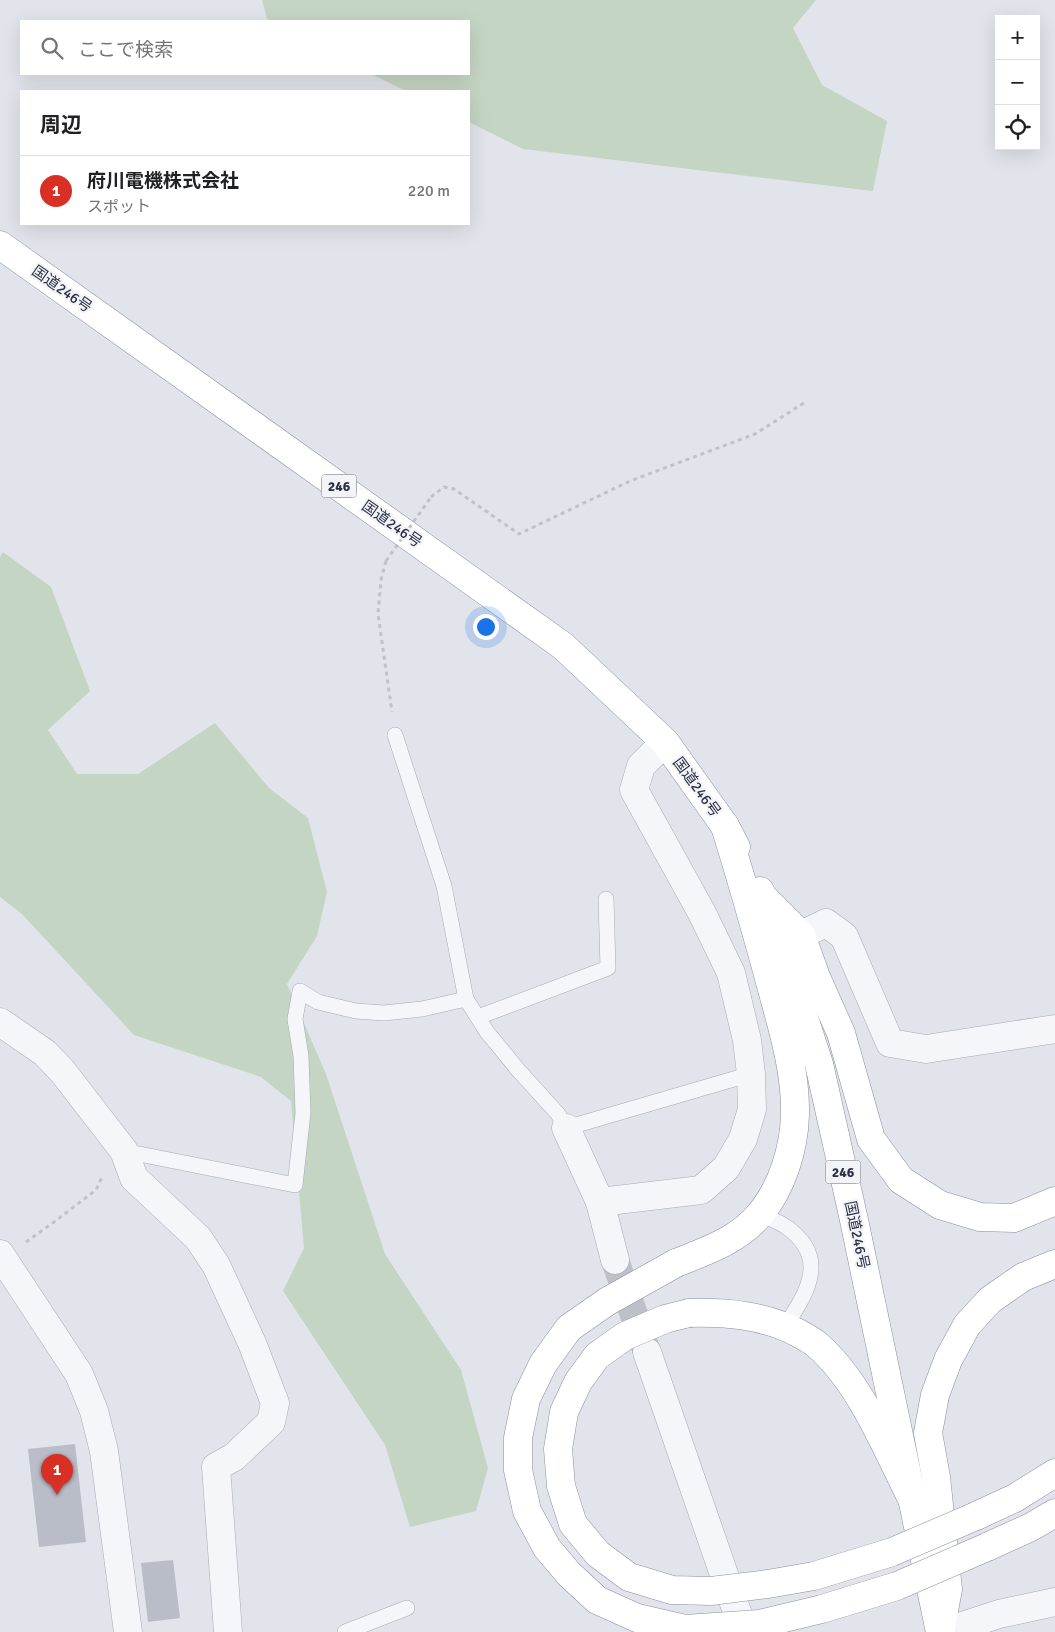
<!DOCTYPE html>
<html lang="ja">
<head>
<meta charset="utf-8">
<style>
  :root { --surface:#fff; --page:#f6f6f6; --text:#202124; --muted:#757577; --line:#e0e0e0; --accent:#d93025 }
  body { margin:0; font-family:Signika,"Noto Sans JP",sans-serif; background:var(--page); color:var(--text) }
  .controls { position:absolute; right:15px; top:15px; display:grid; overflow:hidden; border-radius:0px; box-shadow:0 5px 20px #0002 }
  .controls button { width:45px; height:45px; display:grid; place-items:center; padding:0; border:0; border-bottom:1px solid var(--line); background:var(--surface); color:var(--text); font:25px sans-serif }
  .you { position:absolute; left:485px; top:626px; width:18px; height:18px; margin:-12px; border:4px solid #fff; border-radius:50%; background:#1a73e8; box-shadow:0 0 0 8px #1a73e833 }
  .badge { display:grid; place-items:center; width:32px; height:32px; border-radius:50%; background:var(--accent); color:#fff; font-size:16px; font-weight:700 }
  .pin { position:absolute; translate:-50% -41px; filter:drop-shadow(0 1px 2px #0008) }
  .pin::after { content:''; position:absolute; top:26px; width:18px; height:15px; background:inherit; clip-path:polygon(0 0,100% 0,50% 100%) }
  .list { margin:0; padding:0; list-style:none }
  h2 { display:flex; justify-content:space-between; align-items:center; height:65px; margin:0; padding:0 20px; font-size:21px }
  h2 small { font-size:16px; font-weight:400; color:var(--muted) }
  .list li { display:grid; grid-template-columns:32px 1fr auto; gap:15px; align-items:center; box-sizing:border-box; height:70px; padding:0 20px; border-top:1px solid var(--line) }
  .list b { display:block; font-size:19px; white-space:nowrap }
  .list p { margin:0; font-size:16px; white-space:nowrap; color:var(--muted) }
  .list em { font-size:16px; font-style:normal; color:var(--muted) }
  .icon { flex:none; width:28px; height:28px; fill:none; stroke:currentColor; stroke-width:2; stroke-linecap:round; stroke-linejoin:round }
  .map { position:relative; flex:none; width:1055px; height:1632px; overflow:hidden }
  .search { position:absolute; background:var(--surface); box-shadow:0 5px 20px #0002; left:20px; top:20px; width:450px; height:55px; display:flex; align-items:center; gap:12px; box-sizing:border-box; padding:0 18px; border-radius:0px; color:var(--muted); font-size:19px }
  .panel { position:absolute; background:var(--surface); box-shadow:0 5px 20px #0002; left:20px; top:90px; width:450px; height:135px; border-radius:0px }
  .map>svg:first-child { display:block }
  .green { fill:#c5d5c3 }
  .building { fill:#b9bdc8 }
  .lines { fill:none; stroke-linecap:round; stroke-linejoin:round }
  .minor-tunnel { stroke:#bdc0c9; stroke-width:28; stroke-dasharray:28 14; stroke-linecap:butt }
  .service-casing { stroke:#a7aab5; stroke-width:16 }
  .minor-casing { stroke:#a7aab5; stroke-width:29 }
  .tertiary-casing { stroke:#a7aab5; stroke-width:29 }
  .trunk-casing { stroke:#898fa2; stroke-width:29 }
  .motorway-casing { stroke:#898fa2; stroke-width:29 }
  .path { stroke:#c0c2ca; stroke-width:3; stroke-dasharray:4 4; stroke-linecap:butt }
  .service { stroke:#f5f6f9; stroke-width:15 }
  .minor { stroke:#f5f6f9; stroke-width:28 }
  .tertiary { stroke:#f5f6f9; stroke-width:28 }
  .trunk { stroke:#fff; stroke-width:28 }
  .motorway { stroke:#fff; stroke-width:28 }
  .motorway-bridge-casing { stroke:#898fa2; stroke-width:29; stroke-linecap:butt }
  .path-bridge { stroke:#c0c2ca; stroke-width:3; stroke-dasharray:4 4; stroke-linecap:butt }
  .motorway-bridge { stroke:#fff; stroke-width:28 }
  .labels { text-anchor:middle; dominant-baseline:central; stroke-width:4.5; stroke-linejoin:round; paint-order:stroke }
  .shield { fill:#f2f4f8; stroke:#666a79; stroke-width:1 }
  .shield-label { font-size:14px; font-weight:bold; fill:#2a2f43 }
  .street-label { font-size:15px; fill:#2a2f43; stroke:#f2f4f8 }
</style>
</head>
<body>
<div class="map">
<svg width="1055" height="1632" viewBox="0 0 1055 1632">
  <rect width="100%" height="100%" fill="#e2e4eb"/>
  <g class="green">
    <polygon points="262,0 816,0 793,28 822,85 887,121 873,191 523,149 469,122 469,91 406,91 371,74 469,74 469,21 271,21 267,19"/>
    <polygon points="3,552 51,587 90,691 48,730 77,774 138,774 215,723 269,788 308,818 327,892 317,936 287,984 326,1074 385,1254 461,1370 488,1468 476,1511 410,1527 385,1445 283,1291 304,1248 291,1101 261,1077 134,1035 22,914 0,897 0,557"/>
  </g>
  <g class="building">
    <polygon points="75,1444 86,1542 39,1547 28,1449"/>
    <polygon points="173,1560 180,1618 148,1622 141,1563"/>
  </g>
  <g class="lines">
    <polyline class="minor-tunnel" points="615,1260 647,1352"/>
    <g class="service-casing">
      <g id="service">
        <polyline points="395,735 444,886 466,999 487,1032 519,1071 558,1114 566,1128 751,1074"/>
        <polyline points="478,1017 608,968 606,899"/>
        <polyline points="124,1151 295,1185 303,1113 301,1056 295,1019 300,991 318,1002 356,1011 384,1013 422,1009 466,999"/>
        <path d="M760,1214c8,4 17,7 25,12 44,30 24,65 0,100"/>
        <polyline points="345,1632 407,1608"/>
      </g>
    </g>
    <g class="minor-casing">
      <g id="minor">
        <polyline points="801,935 826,923 844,936 890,1043 926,1049 1055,1029"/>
        <polyline points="0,1022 45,1053 63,1072 124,1151 134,1178 198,1238 216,1265 252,1343 275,1403 271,1422 234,1457 216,1467 228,1632"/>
        <polyline points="566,1128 600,1202 615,1260"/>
        <polyline points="600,1202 701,1190 726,1168 743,1139 752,1109 751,1074 747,1040 731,973 702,913 634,790 641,766 665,742"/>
        <polyline points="647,1352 744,1632"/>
        <polyline points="944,1632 999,1614 1055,1602"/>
      </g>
    </g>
    <g class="tertiary-casing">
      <polyline id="tertiary" points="0,1254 79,1374 94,1411 104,1451 128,1632"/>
    </g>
    <g class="trunk-casing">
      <g id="trunk">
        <polyline points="0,245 563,646 665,742 725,826 736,847"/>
        <polyline points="760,891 795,990 819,1064 854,1220 940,1632"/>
      </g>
    </g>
    <g class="motorway-casing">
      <g id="motorway">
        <polyline points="764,898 801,935 816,977 841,1033 871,1139 901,1180 940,1205 980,1217 1014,1218 1055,1201"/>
        <path d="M676,1263c30,-12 63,-23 84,-49 22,-26 34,-65 35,-99 1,-41 -11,-82 -22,-122 -15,-56 -31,-112 -48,-167"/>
        <path d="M689,1313c38,-1 76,2 111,21 5,3 11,6 16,10 44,37 70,104 96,155"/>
        <polyline points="976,1516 1015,1498 1055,1473"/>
        <polyline points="987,1547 1031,1527 1055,1513"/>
        <polyline points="940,1632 948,1589 936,1477 928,1433 935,1395 948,1360 967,1325 990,1300 1023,1277 1055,1264"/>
      </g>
    </g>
    <g class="path">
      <polyline points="431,497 444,487 454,489 519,534 630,481 755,434 804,403"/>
      <polyline points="386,561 381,580 378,614 392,712"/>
      <polyline points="26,1242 54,1222 96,1190 102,1177"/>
    </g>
    <use href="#service" class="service"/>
    <use href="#minor" class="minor"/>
    <use href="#tertiary" class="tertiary"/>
    <use href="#trunk" class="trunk"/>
    <use href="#motorway" class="motorway"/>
    <g class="motorway-bridge-casing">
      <g id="motorway-bridge">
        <polyline points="676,1263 608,1301 569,1328 543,1364 526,1399 518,1438 518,1470 527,1511 547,1548 569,1574 597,1600 637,1618 685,1629 759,1624 822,1609 897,1586 987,1547"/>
        <polyline points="689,1313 665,1319 625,1336 597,1356 578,1382 564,1412 558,1449 561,1486 573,1524 598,1554 629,1577 672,1590 711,1591 768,1584 814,1576 892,1552 976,1516"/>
      </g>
    </g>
    <polyline class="path-bridge" points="386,561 431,497"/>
    <use href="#motorway-bridge" class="motorway-bridge"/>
  </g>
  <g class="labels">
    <g class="shield">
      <rect x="321.5" y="474.5" width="35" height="23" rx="4"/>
      <rect x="825.5" y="1160.5" width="35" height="23" rx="4"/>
    </g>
    <g class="shield-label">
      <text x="339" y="486">246</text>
      <text x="843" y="1172">246</text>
    </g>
    <g class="street-label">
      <text transform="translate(62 289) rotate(35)">国道246号</text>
      <text transform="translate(392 524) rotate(35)">国道246号</text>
      <text transform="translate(697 787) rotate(54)">国道246号</text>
      <text transform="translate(857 1235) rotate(78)">国道246号</text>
    </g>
  </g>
</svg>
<div class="controls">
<button>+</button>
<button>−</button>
<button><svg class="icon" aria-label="locate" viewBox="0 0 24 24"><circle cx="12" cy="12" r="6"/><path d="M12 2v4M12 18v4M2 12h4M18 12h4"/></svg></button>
</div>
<div class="you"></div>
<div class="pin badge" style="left:57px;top:1495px">1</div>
<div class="search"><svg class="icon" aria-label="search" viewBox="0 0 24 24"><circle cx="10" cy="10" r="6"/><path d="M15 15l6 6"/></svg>ここで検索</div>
<section class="panel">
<h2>周辺<small></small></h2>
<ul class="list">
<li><span class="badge">1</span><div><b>府川電機株式会社</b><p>スポット</p></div><em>220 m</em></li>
</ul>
</section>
</div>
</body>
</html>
